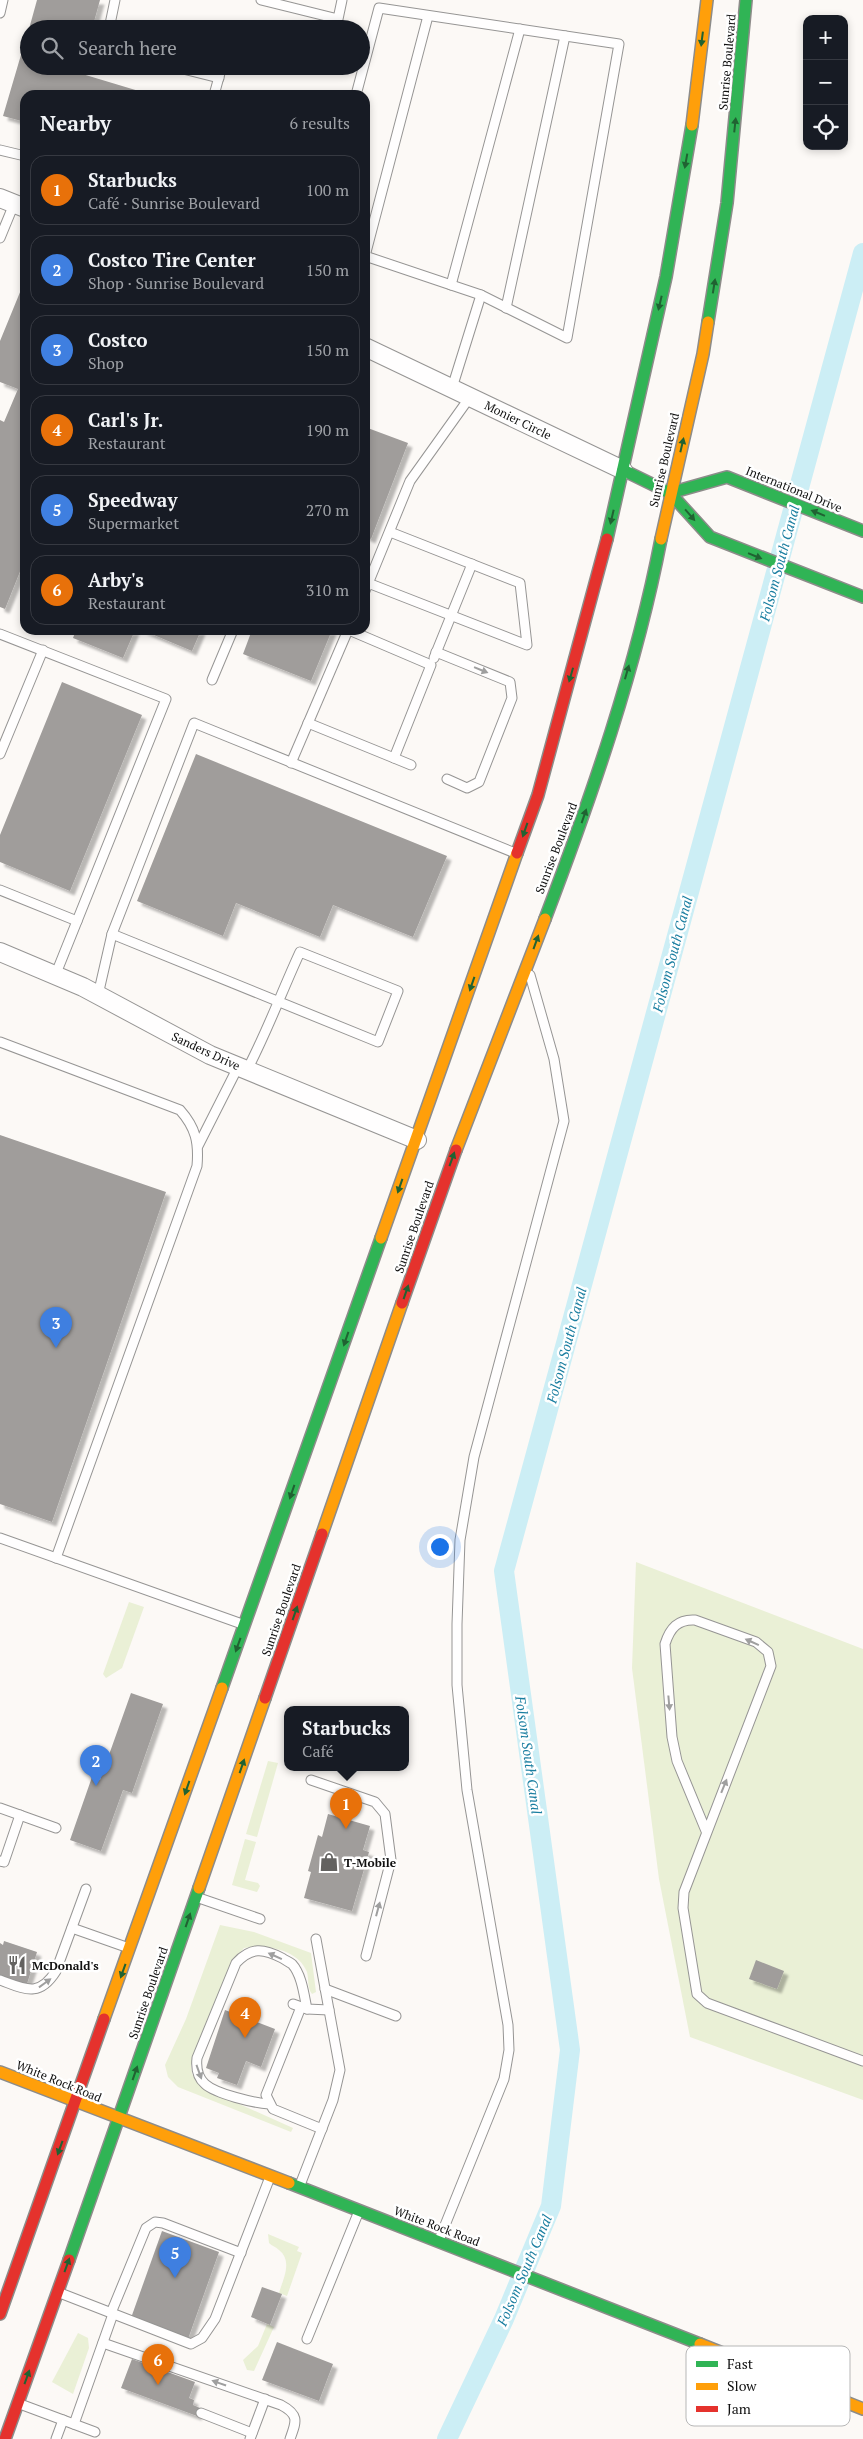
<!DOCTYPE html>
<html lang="en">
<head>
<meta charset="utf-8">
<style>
  :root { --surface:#171b24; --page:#242831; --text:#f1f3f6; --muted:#9ea1a6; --line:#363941; --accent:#8c9099 }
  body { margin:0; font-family:"PT Serif",serif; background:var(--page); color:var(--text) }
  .controls { position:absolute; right:15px; top:15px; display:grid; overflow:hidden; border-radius:10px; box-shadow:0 2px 8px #0003 }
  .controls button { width:45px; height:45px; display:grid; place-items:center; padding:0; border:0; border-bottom:1px solid var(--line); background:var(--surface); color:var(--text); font:25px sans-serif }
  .you { position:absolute; left:439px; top:1546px; width:18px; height:18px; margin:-12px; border:4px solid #fff; border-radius:50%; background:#1a73e8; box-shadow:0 0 0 8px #1a73e833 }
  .badge { display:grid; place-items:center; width:32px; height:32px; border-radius:50%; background:var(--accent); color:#fff; font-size:16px; font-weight:700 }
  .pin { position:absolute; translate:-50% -41px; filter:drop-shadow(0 1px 2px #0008) }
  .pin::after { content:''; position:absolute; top:26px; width:18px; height:15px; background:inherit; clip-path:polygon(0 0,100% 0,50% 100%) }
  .popup { position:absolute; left:284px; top:1706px; width:125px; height:65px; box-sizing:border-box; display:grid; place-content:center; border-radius:10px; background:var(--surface); filter:drop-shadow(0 1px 4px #0005); font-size:16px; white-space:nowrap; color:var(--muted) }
  .popup b { font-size:19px; color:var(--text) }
  .popup::after { content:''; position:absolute; left:50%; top:100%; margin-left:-10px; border:10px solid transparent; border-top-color:var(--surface) }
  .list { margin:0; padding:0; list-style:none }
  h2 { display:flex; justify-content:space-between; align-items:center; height:65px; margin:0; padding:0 20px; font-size:21px }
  h2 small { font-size:16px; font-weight:400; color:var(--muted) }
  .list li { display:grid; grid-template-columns:32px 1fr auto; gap:15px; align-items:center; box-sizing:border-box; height:70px; margin:0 10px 10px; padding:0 10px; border:1px solid var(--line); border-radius:15px }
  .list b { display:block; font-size:19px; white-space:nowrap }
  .list p { margin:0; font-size:16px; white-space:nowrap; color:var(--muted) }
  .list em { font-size:16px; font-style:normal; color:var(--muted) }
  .icon { flex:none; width:28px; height:28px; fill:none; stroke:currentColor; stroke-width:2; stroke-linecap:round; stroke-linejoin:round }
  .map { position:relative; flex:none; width:863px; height:2439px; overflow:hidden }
  .search { position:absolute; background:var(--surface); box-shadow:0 2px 8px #0003; left:20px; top:20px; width:350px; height:55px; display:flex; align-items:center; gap:12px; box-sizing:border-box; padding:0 18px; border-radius:28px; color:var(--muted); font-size:19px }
  .panel { position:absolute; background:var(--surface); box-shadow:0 2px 8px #0003; left:20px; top:90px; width:350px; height:545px; border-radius:15px }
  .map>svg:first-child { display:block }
  .green { fill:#eaf0d6 }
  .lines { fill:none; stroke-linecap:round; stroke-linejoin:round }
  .canal { stroke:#cceef5; stroke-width:20 }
  .building { fill:#a09d9b; filter:url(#shadow) }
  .lane-casing { stroke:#969594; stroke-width:11 }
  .street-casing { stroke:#969594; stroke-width:20 }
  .fast-casing { stroke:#8d8c8a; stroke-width:14 }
  .slow-casing { stroke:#8d8c8a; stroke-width:14 }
  .jam-casing { stroke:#8d8c8a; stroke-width:14 }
  .lane { stroke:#fffefe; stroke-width:9 }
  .street { stroke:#fffefe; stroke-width:18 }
  .fast { stroke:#30b455; stroke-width:11 }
  .slow { stroke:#ff9f0a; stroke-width:11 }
  .jam { stroke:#e5322d; stroke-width:11 }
  .oneway { fill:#206232 }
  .oneway2 { fill:#9f9f9f }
  .labels { text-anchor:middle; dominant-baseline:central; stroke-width:5; stroke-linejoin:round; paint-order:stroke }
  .street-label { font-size:12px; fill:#101010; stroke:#fff }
  .poi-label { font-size:12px; font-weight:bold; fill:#101010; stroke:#fff; text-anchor:start }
  .water-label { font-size:14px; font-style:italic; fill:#1a7ea0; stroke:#fff }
  .key { fill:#fff; stroke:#b7b7b7; stroke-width:1 }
  .key-label { font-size:14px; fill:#101010 }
</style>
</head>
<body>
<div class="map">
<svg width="863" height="2439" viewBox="0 0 863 2439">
  <defs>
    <filter id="shadow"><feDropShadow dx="4.5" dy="4.5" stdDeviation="1" flood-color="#0004"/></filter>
  </defs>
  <rect width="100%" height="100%" fill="#fcf9f6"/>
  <g class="green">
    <polygon points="636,1562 863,1649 863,2100 690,2037 659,1879 632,1668"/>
    <polygon points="129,1602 144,1607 122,1668 106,1678 103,1674"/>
    <polygon points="268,1761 278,1763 257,1837 246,1834"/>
    <polygon points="245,1839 256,1842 245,1880 258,1883 260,1886 257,1892 232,1885"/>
    <path d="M220,1925l34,7 57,21 5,39 -4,2c-5,-6 -3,-15 -5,-22 -9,-23 -42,-28 -63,-24l-13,16 -40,102 1,8 9,13 92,41 -2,4 -113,-45 -10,-10 -3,-12 21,-46z"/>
    <path d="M268,2234l31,13 -2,4 5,2 -15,43 -8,-3c4,-14 14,-32 0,-43 -3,-3 -7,-4 -10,-7z"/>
    <polygon points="267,2324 274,2327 254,2371 247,2370 243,2360 258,2346"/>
    <polygon points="78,2333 88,2338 89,2348 73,2394 52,2382"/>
  </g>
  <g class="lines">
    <polyline class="canal" points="447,2439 504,2319 551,2206 570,2050 504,1571 863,253"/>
  </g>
  <g class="building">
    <polygon points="37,0 100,0 92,29 29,29"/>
    <polygon points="28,31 29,66 81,66 79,73 152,95 25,95 25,122 3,116"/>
    <polygon points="25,280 25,559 5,609 0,607 0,420 4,422 18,389 0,382 0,341"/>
    <polygon points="365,427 408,443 371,539 365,536"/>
    <polygon points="76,630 135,630 123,658 73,638"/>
    <polygon points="142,630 201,630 192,651"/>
    <polygon points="252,630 332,630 311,681 243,654"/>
    <polygon points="62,682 142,715 70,891 0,862 0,835"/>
    <polygon points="196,754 447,856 413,937 333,905 320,937 236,903 223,936 137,901"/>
    <polygon points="0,1135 166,1192 52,1522 0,1504"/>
    <polygon points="131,1693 163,1704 132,1793 123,1790 101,1851 70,1840 92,1777 100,1780"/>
    <polygon points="328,1814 370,1826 363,1850 369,1852 352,1911 304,1898 311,1872 308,1871 318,1835 322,1837"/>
    <polygon points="4,1941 37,1952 26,1987 0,1977 0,1943 3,1945"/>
    <polygon points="756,1960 784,1971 777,1989 749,1979"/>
    <polygon points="225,2010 275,2029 261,2067 246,2061 237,2085 217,2078 219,2073 206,2068"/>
    <polygon points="162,2231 219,2252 188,2339 131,2318"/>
    <polygon points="262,2287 282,2294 270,2325 251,2317"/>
    <polygon points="277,2342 333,2364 319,2401 262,2380"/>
    <polygon points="132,2359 195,2382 189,2398 194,2400 193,2405 200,2408 197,2416 121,2388"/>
  </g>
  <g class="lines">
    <g class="lane-casing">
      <g id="lane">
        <polyline points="261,0 338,19 342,0"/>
        <polyline points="0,13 3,0"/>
        <polyline points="109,29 115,0"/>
        <polyline points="171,66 219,78"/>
        <polyline points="214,95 222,66"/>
        <polyline points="356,95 379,8 619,44 567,338 481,295 365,256"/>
        <polyline points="0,150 25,156"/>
        <polyline points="0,238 14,204"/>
        <polyline points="365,256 428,16"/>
        <polyline points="451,285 520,29"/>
        <polyline points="506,308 565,36"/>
        <polyline points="452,388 481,295"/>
        <polyline points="368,583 527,645 520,583 390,532"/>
        <polyline points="365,591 410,481 470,397"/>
        <polyline points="0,634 166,699 55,976"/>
        <polyline points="436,652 510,682 512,698 479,782 467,788 447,779"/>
        <polyline points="434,658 472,564"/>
        <polyline points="212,680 233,630"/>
        <polyline points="308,723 394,758 431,665 349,630"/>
        <polyline points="0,754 43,650"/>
        <polyline points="394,758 411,765"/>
        <polyline points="291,763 348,630"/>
        <polyline points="0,890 77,921"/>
        <polyline points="98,995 112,934"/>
        <path d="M0,1042l180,68c16,18 19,33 17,56l-141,392"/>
        <path d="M247,1070c20,-38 35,-79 53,-118l98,39 -20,51 -266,-108 82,-211 321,130"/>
        <polyline points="198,1146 238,1067"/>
        <polyline points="0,1538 242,1624"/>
        <polyline points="311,1780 375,1802 385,1814 391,1860 366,1956"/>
        <polyline points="0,1808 56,1828"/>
        <path d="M706,1831l-29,-70 -5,-24 -7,-93c5,-16 13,-25 30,-24l61,22 12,10 3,14 -87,226 -1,16 14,86 10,9 156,58"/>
        <polyline points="0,1861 4,1862 20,1815"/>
        <polyline points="199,1898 260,1919"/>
        <polyline points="72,1928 126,1947"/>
        <path d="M0,1980c25,9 39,18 56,-9l30,-82"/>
        <polyline points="325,1989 396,2016"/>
        <polyline points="293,2004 307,2009 329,2010"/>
        <polyline points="301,2007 266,2095 273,2109 322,2129"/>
        <path d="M269,2104c-15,-1 -53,-10 -64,-20 -8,-7 -9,-17 -8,-26l39,-95c15,-16 27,-15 46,-5 3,2 7,4 10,6 10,11 12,31 15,45"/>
        <polyline points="300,2185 333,2100 340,2070 316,1939"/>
        <polyline points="439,2240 504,2079 509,2050 508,2025 467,1790 457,1685 457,1624 460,1540 474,1457 564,1121 554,1059 530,975"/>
        <polyline points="60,2293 191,2344 202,2338 215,2319 270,2177"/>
        <polyline points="111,2313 146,2228 155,2222 163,2223 241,2253"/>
        <polyline points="307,2339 359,2211"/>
        <path d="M103,2343l178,62c19,10 15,17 9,34"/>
        <polyline points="20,2404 95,2432"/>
        <polyline points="201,2413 252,2433"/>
        <polyline points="74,2424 113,2314"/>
        <polyline points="56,2439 63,2420"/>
        <polyline points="250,2439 265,2399"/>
      </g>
    </g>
    <g class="street-casing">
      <g id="street">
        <polyline points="0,198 25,208"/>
        <polyline points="365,347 623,470"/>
        <polyline points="0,952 83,987 210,1055 417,1140"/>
      </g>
    </g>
    <g class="fast-casing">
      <g id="fast">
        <polyline points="708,322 727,203 746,0"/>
        <polyline points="623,470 670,493 710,537 863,597"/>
        <polyline points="670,493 727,477 863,531"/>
        <polyline points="607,539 666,277 692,125"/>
        <path d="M545,919c47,-124 91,-250 116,-380"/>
        <polyline points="222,1688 381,1238"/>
        <polyline points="289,2183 700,2344"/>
        <polyline points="69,2260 199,1888"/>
      </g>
    </g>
    <g class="slow-casing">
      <g id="slow">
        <polyline points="692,125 707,0"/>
        <polyline points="661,539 703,354 708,322"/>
        <polyline points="456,1150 545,919"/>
        <polyline points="381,1238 517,853"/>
        <polyline points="322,1534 402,1303"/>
        <polyline points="199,1888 265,1698"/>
        <polyline points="104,2019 222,1688"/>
        <polyline points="0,2072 289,2183"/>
        <polyline points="700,2344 863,2409"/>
      </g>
    </g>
    <g class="jam-casing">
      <g id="jam">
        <polyline points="517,853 538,795 607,539"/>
        <polyline points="402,1303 456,1150"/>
        <polyline points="265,1698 322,1534"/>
        <polyline points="0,2314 104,2019"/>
        <polyline points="5,2439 69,2260"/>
      </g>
    </g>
    <use href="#lane" class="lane"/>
    <use href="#street" class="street"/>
    <use href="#fast" class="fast"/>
    <use href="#slow" class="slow"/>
    <use href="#jam" class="jam"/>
  </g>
  <defs><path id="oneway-solid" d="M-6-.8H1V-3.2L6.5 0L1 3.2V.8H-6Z" transform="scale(1.25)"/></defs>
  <g class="oneway">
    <use href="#oneway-solid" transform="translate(702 39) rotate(97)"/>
    <use href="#oneway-solid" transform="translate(735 125) rotate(-84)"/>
    <use href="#oneway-solid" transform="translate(686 161) rotate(100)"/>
    <use href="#oneway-solid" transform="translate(714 286) rotate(-81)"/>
    <use href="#oneway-solid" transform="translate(660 303) rotate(103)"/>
    <use href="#oneway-solid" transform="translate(682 445) rotate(-77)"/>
    <use href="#oneway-solid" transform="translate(818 513) rotate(-158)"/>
    <use href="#oneway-solid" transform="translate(690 515) rotate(49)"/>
    <use href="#oneway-solid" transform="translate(612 517) rotate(103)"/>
    <use href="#oneway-solid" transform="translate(755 556) rotate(22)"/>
    <use href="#oneway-solid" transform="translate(627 672) rotate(-74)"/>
    <use href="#oneway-solid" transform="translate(571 675) rotate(106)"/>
    <use href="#oneway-solid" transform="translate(584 816) rotate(-71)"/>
    <use href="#oneway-solid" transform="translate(525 830) rotate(109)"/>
    <use href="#oneway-solid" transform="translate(536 942) rotate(-70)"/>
    <use href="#oneway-solid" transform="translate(472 984) rotate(109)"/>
    <use href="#oneway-solid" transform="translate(452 1159) rotate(-70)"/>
    <use href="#oneway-solid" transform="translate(400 1186) rotate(109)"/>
    <use href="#oneway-solid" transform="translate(406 1292) rotate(-71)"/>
    <use href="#oneway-solid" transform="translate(346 1339) rotate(109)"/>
    <use href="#oneway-solid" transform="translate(292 1492) rotate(109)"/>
    <use href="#oneway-solid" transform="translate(295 1613) rotate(-71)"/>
    <use href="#oneway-solid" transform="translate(238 1645) rotate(110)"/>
    <use href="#oneway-solid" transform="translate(242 1766) rotate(-71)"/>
    <use href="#oneway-solid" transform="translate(187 1788) rotate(109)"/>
    <use href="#oneway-solid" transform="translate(188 1920) rotate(-71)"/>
    <use href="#oneway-solid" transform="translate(123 1971) rotate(110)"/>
    <use href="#oneway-solid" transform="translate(135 2073) rotate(-71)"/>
    <use href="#oneway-solid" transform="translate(60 2148) rotate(110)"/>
    <use href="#oneway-solid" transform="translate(67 2265) rotate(-70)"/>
    <use href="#oneway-solid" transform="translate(27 2377) rotate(-70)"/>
  </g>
  <g class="oneway2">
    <use href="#oneway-solid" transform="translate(481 670) rotate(22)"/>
    <use href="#oneway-solid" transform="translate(752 1642) rotate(-156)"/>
    <use href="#oneway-solid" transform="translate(669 1703) rotate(85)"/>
    <use href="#oneway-solid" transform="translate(724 1786) rotate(-68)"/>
    <use href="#oneway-solid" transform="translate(378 1909) rotate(-75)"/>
    <use href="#oneway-solid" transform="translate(275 1956) rotate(-156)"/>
    <use href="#oneway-solid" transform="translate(45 1983) rotate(-36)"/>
    <use href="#oneway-solid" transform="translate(199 2072) rotate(70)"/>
    <use href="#oneway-solid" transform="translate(219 2383) rotate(-161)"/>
  </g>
  <defs>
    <g id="shop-bare" transform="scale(1.5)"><path d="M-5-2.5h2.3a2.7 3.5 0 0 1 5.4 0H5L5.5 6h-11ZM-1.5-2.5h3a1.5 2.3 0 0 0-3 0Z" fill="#636260" stroke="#fff" stroke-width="2.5" paint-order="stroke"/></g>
    <g id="restaurant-bare" transform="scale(1.5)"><path d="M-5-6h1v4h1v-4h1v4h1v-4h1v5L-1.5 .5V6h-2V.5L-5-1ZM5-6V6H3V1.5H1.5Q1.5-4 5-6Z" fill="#636260" stroke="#fff" stroke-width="2.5" paint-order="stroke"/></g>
  </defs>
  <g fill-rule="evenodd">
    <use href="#shop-bare" x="329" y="1862"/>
    <use href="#restaurant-bare" x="17" y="1965"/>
  </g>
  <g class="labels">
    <g class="street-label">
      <text transform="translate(727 62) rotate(-85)">Sunrise Boulevard</text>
      <text transform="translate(518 420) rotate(26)">Monier Circle</text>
      <text transform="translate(664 460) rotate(-77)">Sunrise Boulevard</text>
      <text transform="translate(794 489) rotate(22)">International Drive</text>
      <text transform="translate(556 848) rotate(-69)">Sunrise Boulevard</text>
      <text transform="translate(206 1051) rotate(25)">Sanders Drive</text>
      <text transform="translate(414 1227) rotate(-71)">Sunrise Boulevard</text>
      <text transform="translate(281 1610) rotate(-71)">Sunrise Boulevard</text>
      <text transform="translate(148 1993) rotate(-71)">Sunrise Boulevard</text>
      <text transform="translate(59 2081) rotate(22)">White Rock Road</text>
      <text transform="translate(437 2226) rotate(21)">White Rock Road</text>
    </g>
    <g class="poi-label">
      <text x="344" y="1862">T-Mobile</text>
      <text x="32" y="1965">McDonald's</text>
    </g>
    <g class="water-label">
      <text transform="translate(779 563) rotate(-75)">Folsom South Canal</text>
      <text transform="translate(672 954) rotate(-75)">Folsom South Canal</text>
      <text transform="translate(566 1345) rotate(-75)">Folsom South Canal</text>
      <text transform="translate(529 1755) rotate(82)">Folsom South Canal</text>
      <text transform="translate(524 2270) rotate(-67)">Folsom South Canal</text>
    </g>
  </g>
  <rect x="686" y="2346" width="164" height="80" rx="8" class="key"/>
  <rect x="696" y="2361" width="22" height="6" fill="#30b455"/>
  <rect x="696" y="2383" width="22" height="7" fill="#ff9f0a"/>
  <rect x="696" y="2406" width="22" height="6" fill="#e5322d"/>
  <g class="key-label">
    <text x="727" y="2369">Fast</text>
    <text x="727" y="2391">Slow</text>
    <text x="727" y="2414">Jam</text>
  </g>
</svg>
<div class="controls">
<button>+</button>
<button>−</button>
<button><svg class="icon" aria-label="locate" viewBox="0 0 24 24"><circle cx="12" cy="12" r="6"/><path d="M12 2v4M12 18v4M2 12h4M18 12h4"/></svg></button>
</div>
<div class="you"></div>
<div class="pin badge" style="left:346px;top:1829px;background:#e8710a">1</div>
<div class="popup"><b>Starbucks</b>Café</div>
<div class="pin badge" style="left:96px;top:1786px;background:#3f7fe0">2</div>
<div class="pin badge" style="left:56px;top:1348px;background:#3f7fe0">3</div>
<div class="pin badge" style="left:245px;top:2038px;background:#e8710a">4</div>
<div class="pin badge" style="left:175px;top:2278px;background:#3f7fe0">5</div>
<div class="pin badge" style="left:158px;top:2385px;background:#e8710a">6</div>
<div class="search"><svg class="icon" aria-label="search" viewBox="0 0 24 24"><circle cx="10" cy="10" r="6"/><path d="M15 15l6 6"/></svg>Search here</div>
<section class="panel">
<h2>Nearby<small>6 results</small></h2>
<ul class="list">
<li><span class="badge" style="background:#e8710a">1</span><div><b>Starbucks</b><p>Café · Sunrise Boulevard</p></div><em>100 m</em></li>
<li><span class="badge" style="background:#3f7fe0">2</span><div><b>Costco Tire Center</b><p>Shop · Sunrise Boulevard</p></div><em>150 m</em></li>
<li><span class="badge" style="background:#3f7fe0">3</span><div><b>Costco</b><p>Shop</p></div><em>150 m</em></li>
<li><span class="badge" style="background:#e8710a">4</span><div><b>Carl's Jr.</b><p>Restaurant</p></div><em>190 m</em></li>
<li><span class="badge" style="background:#3f7fe0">5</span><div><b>Speedway</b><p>Supermarket</p></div><em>270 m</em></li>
<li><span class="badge" style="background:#e8710a">6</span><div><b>Arby's</b><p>Restaurant</p></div><em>310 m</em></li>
</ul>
</section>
</div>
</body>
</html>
